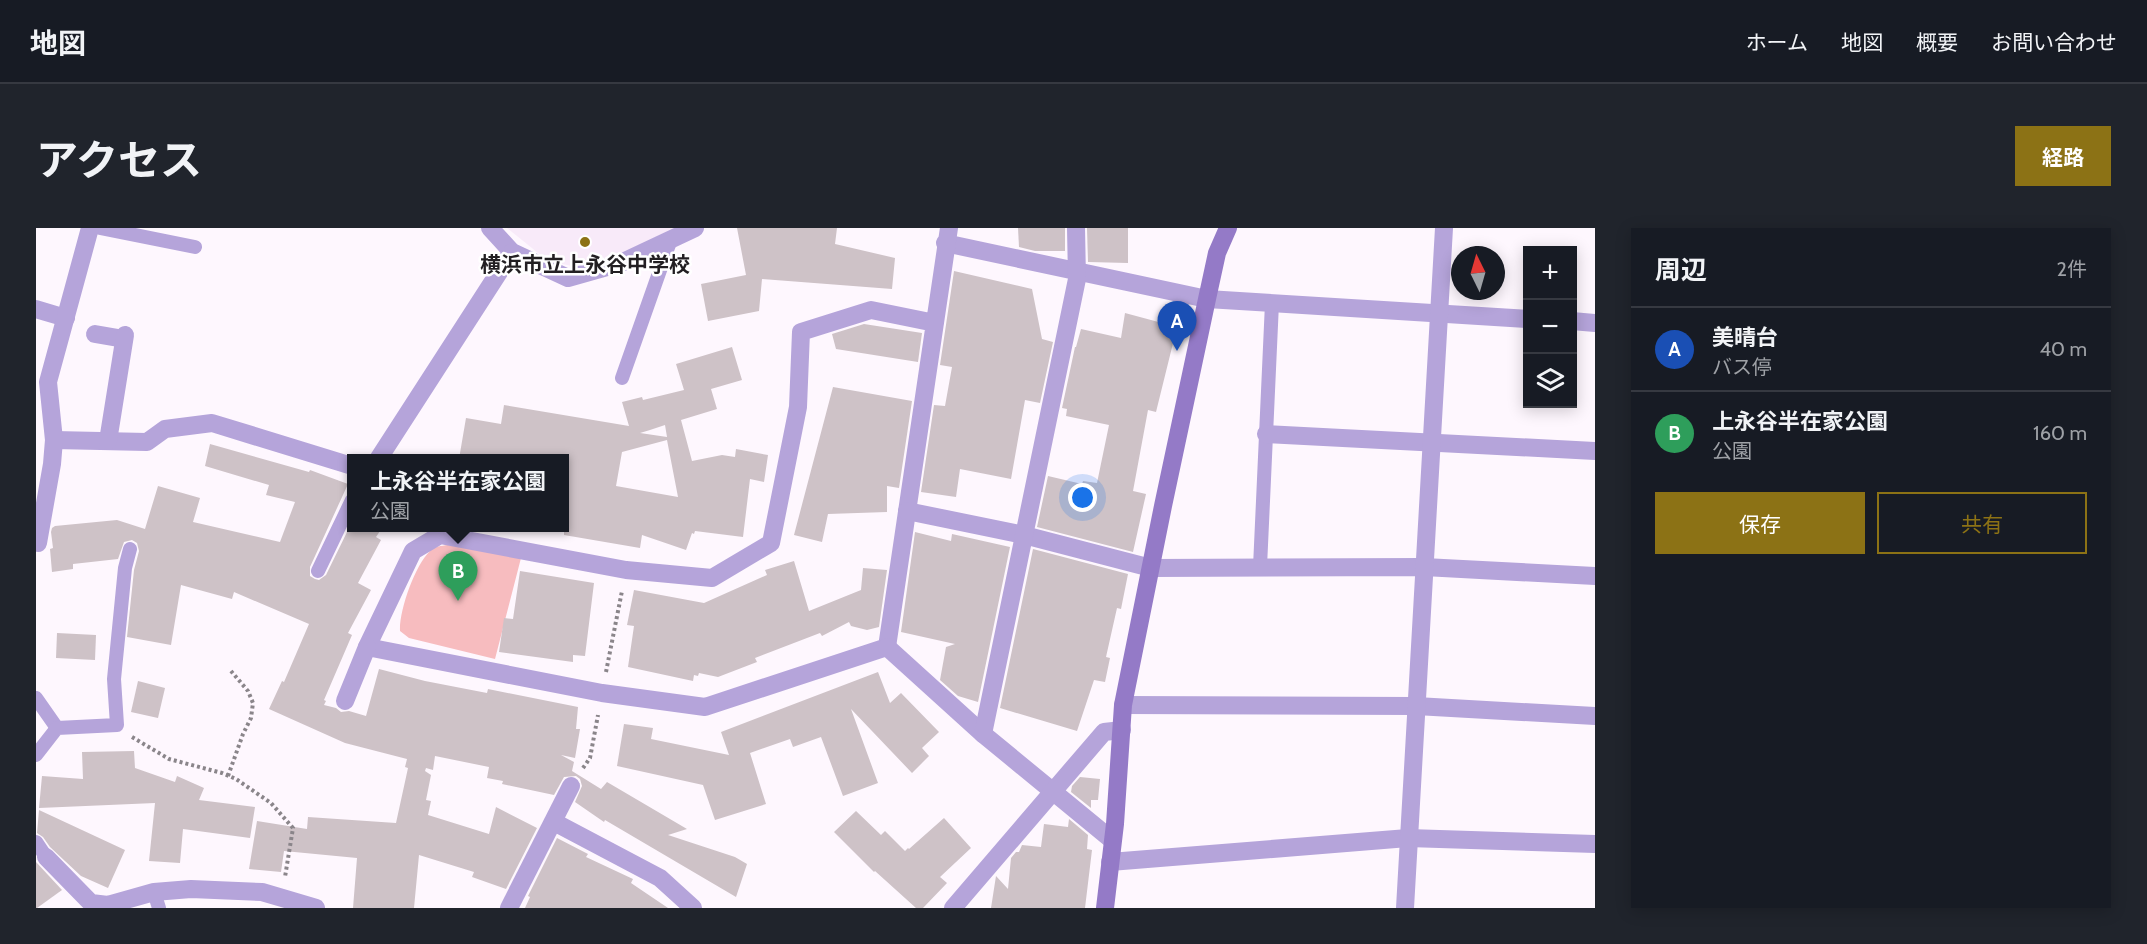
<!DOCTYPE html>
<html lang="ja">
<head>
<meta charset="utf-8">
<style>
  :root { --surface:#171b24; --page:#20242c; --text:#f1f3f6; --muted:#9ea1a6; --line:#363941; --accent:#8c7215 }
  body { margin:0; font-family:Cabin,"Noto Sans JP",sans-serif; background:var(--page); color:var(--text) }
  .controls { position:absolute; right:18px; top:18px; display:grid; overflow:hidden; border-radius:0px; box-shadow:0 3px 15px #0003 }
  .controls button { width:54px; height:54px; display:grid; place-items:center; padding:0; border:0; border-bottom:2px solid var(--line); background:var(--surface); color:var(--text); font:30px sans-serif }
  .compass { position:absolute; left:1415px; top:18px; width:54px; height:54px; border-radius:50%; background:var(--surface); box-shadow:0 3px 15px #0003; rotate:355deg }
  .you { position:absolute; left:1047px; top:270px; width:21px; height:21px; margin:-15px; border:4px solid #fff; border-radius:50%; background:#1a73e8; box-shadow:0 0 0 9px #1a73e833 }
  .badge { display:grid; place-items:center; width:39px; height:39px; border-radius:50%; background:var(--accent); color:#fff; font-size:20px; font-weight:700 }
  .pin { position:absolute; translate:-50% -50px; filter:drop-shadow(0 2px 3px #0008) }
  .pin::after { content:''; position:absolute; top:32px; width:21px; height:18px; background:inherit; clip-path:polygon(0 0,100% 0,50% 100%) }
  .popup { position:absolute; left:311px; top:226px; width:222px; height:78px; box-sizing:border-box; display:grid; place-content:center; border-radius:0px; background:var(--surface); filter:drop-shadow(0 2px 4px #0005); font-size:20px; white-space:nowrap; color:var(--muted) }
  .popup b { font-size:22px; color:var(--text) }
  .popup::after { content:''; position:absolute; left:50%; top:100%; margin-left:-12px; border:12px solid transparent; border-top-color:var(--surface) }
  .list { margin:0; padding:0; list-style:none }
  h2 { display:flex; justify-content:space-between; align-items:center; height:78px; margin:0; padding:0 24px; font-size:26px }
  h2 small { font-size:20px; font-weight:400; color:var(--muted) }
  .list li { display:grid; grid-template-columns:39px 1fr auto; gap:18px; align-items:center; box-sizing:border-box; height:84px; padding:0 24px; border-top:2px solid var(--line) }
  .list b { display:block; font-size:22px; white-space:nowrap }
  .list p { margin:0; font-size:20px; white-space:nowrap; color:var(--muted) }
  .list em { font-size:20px; font-style:normal; color:var(--muted) }
  .actions { display:flex; gap:12px; padding:18px 24px }
  .actions a { flex:1; padding:14px 0; border:2px solid var(--accent); border-radius:0px; text-align:center; font-size:21px; color:var(--accent) }
  .actions .main { background:var(--accent); color:#fff }
  .icon { flex:none; width:33px; height:33px; fill:none; stroke:currentColor; stroke-width:2; stroke-linecap:round; stroke-linejoin:round }
  .map { position:relative; flex:none; width:1559px; height:680px; overflow:hidden; border-radius:0px }
  header { display:flex; align-items:center; gap:36px; box-sizing:border-box; height:84px; padding:0 30px; background:var(--surface); border-bottom:2px solid var(--line) }
  header strong { font-size:28px }
  nav { display:flex; gap:33px; margin-inline-start:auto; font-size:21px }
  .intro { display:flex; align-items:center; justify-content:space-between; box-sizing:border-box; height:144px; padding:0 36px }
  h1 { margin:0; font-size:42px }
  .button { padding:15px 27px; border-radius:0px; background:var(--accent); color:#fff; font-size:21px; font-weight:700 }
  main { display:flex; gap:36px; padding:0 36px }
  aside { flex:1; background:var(--surface); border-radius:0px; box-shadow:0 3px 15px #0003 }
  .map>svg:first-child { display:block }
  .built { fill:#f8eaf9 }
  .green { fill:#f7bcbf }
  .building { fill:#cec2c7; fill-rule:evenodd }
  .lines { fill:none; stroke-linecap:round; stroke-linejoin:round }
  .path { stroke:#8a858a; stroke-width:4; stroke-dasharray:3 3; stroke-linecap:butt }
  .lane { stroke:#b5a4da; stroke-width:14 }
  .street { stroke:#b5a4da; stroke-width:18 }
  .secondary { stroke:#947ac7; stroke-width:18 }
  .poi-dot { fill:#8c7215; stroke:#fff; stroke-width:2 }
  .labels { text-anchor:middle; dominant-baseline:central; stroke-width:5; stroke-linejoin:round; paint-order:stroke }
  .poi-label { font-size:21px; font-weight:bold; fill:#221f22; stroke:#fff }
</style>
</head>
<body>
<header>
<strong>地図</strong>
<nav><a>ホーム</a><a>地図</a><a>概要</a><a>お問い合わせ</a></nav>
</header>
<div class="intro"><h1>アクセス</h1><a class="button">経路</a></div>
<main>
<div class="map">
<svg width="1559" height="680" viewBox="0 0 1559 680">
  <rect width="100%" height="100%" fill="#fef7fe"/>
  <polygon class="built" points="471,0 638,0 579,29 541,39 512,33"/>
  <path class="green" d="M412,317l73,13 -26,101 -86,-21 -9,-7c-1,-20 15,-66 30,-80 5,-5 11,-5 18,-6z"/>
  <g class="building">
    <polygon points="701,0 801,0 799,16 859,30 856,61 726,51 723,83 672,93 665,56 710,47"/>
    <polygon points="982,0 1029,0 1029,23 999,23 983,19"/>
    <polygon points="1051,0 1092,0 1092,35 1052,34"/>
    <polygon points="918,43 996,61 1006,111 1017,114 1004,175 989,172 975,251 924,241 920,269 885,264 898,177 909,178 916,139 904,137"/>
    <polygon points="1089,85 1141,99 1120,184 1112,182 1097,263 1110,266 1097,324 1001,299 1012,248 1046,256 1047,253 1061,255 1073,197 1030,188 1031,181 1026,180 1039,119 1040,119 1045,101 1085,110"/>
    <polygon points="828,96 886,105 882,134 800,121 796,106"/>
    <path d="M696,119l10,33 -31,9 6,20 -36,11 11,41 30,-6 13,2 1,-8 32,6 -4,27 -14,-3 -7,58 -48,-6 -1,3 -2,-1 -6,17 -44,-15 -2,13 -76,-13v-76h-105l7,-41 35,6 3,-19 125,21 -7,-24 20,-5 1,3 41,-10 -8,-26zM629,197l2,12 -27,-4 10,-3zM631,212l11,57 -62,-11 6,-34z"/>
    <polygon points="797,159 876,173 863,260 851,258 851,284 792,286 786,314 758,307"/>
    <polygon points="174,216 273,244 274,242 312,256 274,339 274,348 279,351 283,352 290,347 313,300 346,300 340,309 345,312 322,355 335,362 312,405 316,407 288,472 290,473 288,477 300,480 305,484 313,483 330,488 343,441 389,453 451,465 452,461 542,479 540,501 544,501 539,530 525,527 538,534 536,543 565,561 571,554 651,601 632,607 699,629 711,636 700,669 569,592 568,594 539,574 546,558 544,551 540,548 528,549 518,567 466,556 467,553 451,550 453,539 399,528 397,542 390,540 389,543 395,547 390,572 395,573 392,587 453,606 460,579 501,600 470,661 436,649 438,644 383,627 378,680 317,680 321,630 248,623 245,644 213,641 221,593 271,601 272,589 360,595 372,540 369,539 371,531 309,515 233,481 246,453 248,454 273,396 198,364 196,371 145,357 135,417 91,409 98,342 103,323 101,315 96,312 88,314 82,331 37,336 37,341 16,344 14,321 17,320 15,304 16,300 19,298 81,292 109,301 122,258 164,270 157,294 244,314 259,274 230,267 233,257 169,238"/>
    <polygon points="879,304 915,313 916,306 974,319 942,474 922,468 904,452 910,419 919,416 865,404"/>
    <polygon points="997,321 1092,346 1085,381 1081,380 1070,429 1074,430 1069,454 1058,452 1041,503 964,480"/>
    <polygon points="758,333 773,383 825,362 827,340 851,342 843,399 831,402 815,398 813,394 786,408 784,405 719,430 721,434 682,449 663,445 662,448 658,447 657,453 592,439 598,398 591,397 598,362 668,375 731,347 729,342"/>
    <polygon points="484,343 558,355 549,428 537,427 537,434 463,424 468,390 477,391"/>
    <polygon points="21,405 60,407 59,432 20,430"/>
    <polygon points="842,444 854,475 865,465 903,504 886,520 893,528 876,545 815,481 842,555 807,568 785,509 757,519 754,511 714,525 730,576 679,592 667,557 581,538 588,496 617,500 615,511 693,527 685,504"/>
    <polygon points="102,453 129,460 122,490 95,484"/>
    <polygon points="98,523 99,540 139,554 141,548 168,560 163,572 219,579 214,610 147,601 144,635 113,633 119,575 3,580 6,548 47,551 46,524"/>
    <polygon points="1044,549 1064,551 1062,572 1055,572 1055,580 1035,564 1036,558"/>
    <polygon points="3,582 89,622 72,660 45,648 14,619 7,609 1,605"/>
    <polygon points="820,583 845,607 849,603 869,623 872,620 873,621 908,590 935,620 904,649 911,655 887,680 880,680 839,643 838,644 798,604"/>
    <polygon points="1033,591 1052,607 1051,621 1056,622 1049,680 955,680 960,648 972,661 975,630 980,624 983,624 986,617 1005,619 1008,596 1032,599"/>
    <polygon points="521,610 552,626 550,629 597,651 595,655 632,680 489,680 494,669 492,668"/>
    <polygon points="0,634 26,662 1,680 0,680"/>
  </g>
  <g class="lines">
    <g class="path">
      <polyline points="570,444 586,363"/>
      <polyline points="96,509 133,531 186,545 200,551 235,575 257,600 249,649"/>
      <polyline points="547,540 554,530 562,487"/>
      <polyline points="192,548 207,506 215,490 217,475 212,463 195,443"/>
    </g>
    <g class="lane">
      <polyline points="64,0 159,19"/>
      <polyline points="586,150 635,11"/>
      <polyline points="1224,339 1236,75"/>
      <polyline points="282,343 316,272"/>
      <polyline points="0,470 21,500"/>
      <polyline points="0,527 21,500 81,497 78,451 89,340 94,321"/>
      <polyline points="0,614 10,629"/>
      <polyline points="118,664 123,680"/>
    </g>
    <g class="street">
      <polyline points="454,0 476,24 532,50 585,35 659,0"/>
      <polyline points="909,15 1171,71 1492,91"/>
      <polyline points="0,81 30,90"/>
      <polyline points="1536,93 1559,95"/>
      <polyline points="899,95 835,82 765,104 762,179 735,315 676,350 590,342 404,307 377,323 331,419 566,465 669,479 851,419 913,0"/>
      <polyline points="59,106 88,111"/>
      <polyline points="1230,206 1559,223"/>
      <polyline points="18,212 111,214 129,201 176,195 316,238"/>
      <polyline points="72,213 89,107"/>
      <polyline points="343,230 476,24"/>
      <polyline points="871,283 988,307 1115,340 1388,339 1559,348"/>
      <polyline points="2,315 16,236 18,212 12,154 54,0"/>
      <polyline points="851,419 947,506 1076,612"/>
      <polyline points="309,473 331,419"/>
      <polyline points="1087,477 1380,478 1559,488"/>
      <polyline points="947,506 1041,51 1040,0"/>
      <polyline points="518,594 624,650 657,680"/>
      <polyline points="10,629 55,675 72,677 118,664 155,661 226,664 280,680"/>
      <polyline points="1074,634 1372,610 1559,616"/>
      <polyline points="473,680 535,558"/>
      <polyline points="917,680 1068,504 1086,502"/>
      <polyline points="1369,680 1408,0"/>
    </g>
    <polyline class="secondary" points="1069,680 1079,596 1087,477 1127,278 1171,71 1181,25 1192,0"/>
  </g>
  <circle class="poi-dot" cx="549" cy="14" r="6"/>
  <g class="labels">
    <g class="poi-label">
      <text x="549" y="36">横浜市立上永谷中学校</text>
    </g>
  </g>
</svg>
<div class="controls">
<button>+</button>
<button>−</button>
<button><svg class="icon" aria-label="layers" viewBox="0 0 24 24"><path d="M12 4l9 5-9 5-9-5zM3 14l9 5 9-5"/></svg></button>
</div>
<svg class="compass" viewBox="-18 -18 36 36"><path d="M0-13l5 13h-10z" fill="#e53935"/><path d="M0 13l5-13h-10z" fill="#9ea1a6"/></svg>
<div class="you"></div>
<div class="pin badge" style="left:1141px;top:123px;background:#1a4fb4">A</div>
<div class="pin badge" style="left:422px;top:373px;background:#2e9e5b">B</div>
<div class="popup"><b>上永谷半在家公園</b>公園</div>
</div>
<aside>
<h2>周辺<small>2件</small></h2>
<ul class="list">
<li><span class="badge" style="background:#1a4fb4">A</span><div><b>美晴台</b><p>バス停</p></div><em>40 m</em></li>
<li><span class="badge" style="background:#2e9e5b">B</span><div><b>上永谷半在家公園</b><p>公園</p></div><em>160 m</em></li>
</ul>
<div class="actions"><a class="main">保存</a><a>共有</a></div>
</aside>
</main>
</body>
</html>
